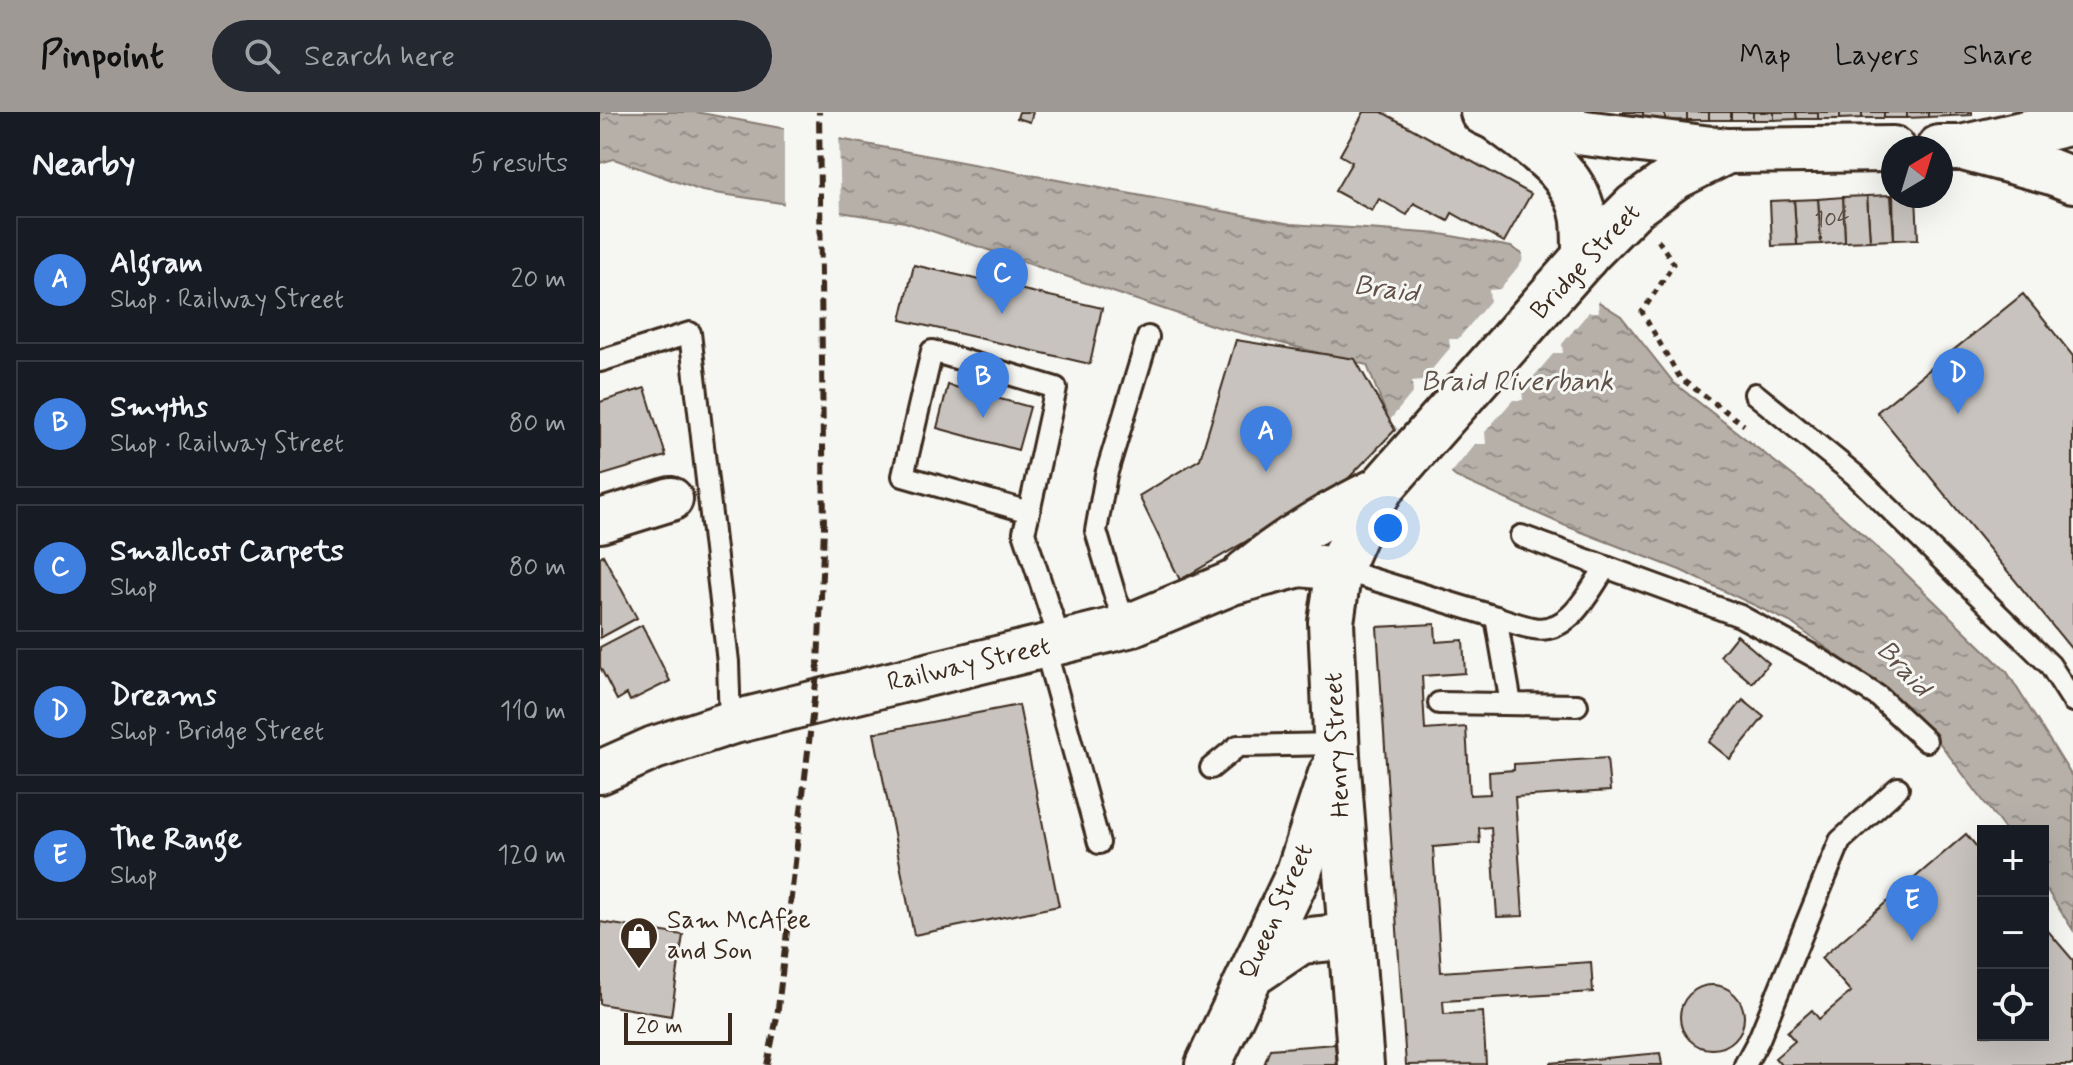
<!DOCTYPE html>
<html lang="en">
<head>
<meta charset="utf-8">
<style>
  :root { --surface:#171b24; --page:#242831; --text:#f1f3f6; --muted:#9ea1a6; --line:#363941; --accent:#9f9995 }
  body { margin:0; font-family:Mynerve,sans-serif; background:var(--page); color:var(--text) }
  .controls { position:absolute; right:24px; bottom:24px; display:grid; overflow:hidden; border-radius:0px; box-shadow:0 8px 32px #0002 }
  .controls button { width:72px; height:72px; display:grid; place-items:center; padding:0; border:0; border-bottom:2px solid var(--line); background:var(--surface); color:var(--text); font:40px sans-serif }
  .compass { position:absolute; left:1281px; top:24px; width:72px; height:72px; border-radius:50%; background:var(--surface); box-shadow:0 8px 32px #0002; rotate:38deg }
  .scale { position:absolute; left:24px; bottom:20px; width:108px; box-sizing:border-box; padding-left:8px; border:4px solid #3b2a1e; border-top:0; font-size:22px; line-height:28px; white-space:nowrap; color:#3b2a1e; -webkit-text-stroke:6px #f6f6f2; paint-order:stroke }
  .you { position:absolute; left:788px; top:416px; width:28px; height:28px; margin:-20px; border:6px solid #fff; border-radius:50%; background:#1a73e8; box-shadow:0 0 0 12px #1a73e833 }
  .badge { display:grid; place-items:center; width:52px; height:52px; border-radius:50%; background:var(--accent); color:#fff; font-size:26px; font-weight:700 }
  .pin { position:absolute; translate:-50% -66px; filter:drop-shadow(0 2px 4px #0008) }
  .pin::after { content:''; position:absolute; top:42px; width:28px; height:24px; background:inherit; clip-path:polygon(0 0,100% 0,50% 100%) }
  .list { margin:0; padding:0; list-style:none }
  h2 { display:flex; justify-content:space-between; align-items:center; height:104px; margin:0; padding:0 32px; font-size:34px }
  h2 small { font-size:26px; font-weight:400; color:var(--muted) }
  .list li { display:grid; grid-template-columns:52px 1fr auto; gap:24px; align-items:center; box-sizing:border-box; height:128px; margin:0 16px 16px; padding:0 16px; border:2px solid var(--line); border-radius:0px }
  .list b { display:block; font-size:30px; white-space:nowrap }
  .list p { margin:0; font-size:26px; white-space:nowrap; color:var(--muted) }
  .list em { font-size:26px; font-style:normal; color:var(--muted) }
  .icon { flex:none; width:44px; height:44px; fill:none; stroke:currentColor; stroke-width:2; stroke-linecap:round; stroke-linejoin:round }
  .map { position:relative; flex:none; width:1473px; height:953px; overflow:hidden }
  header { display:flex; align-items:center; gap:48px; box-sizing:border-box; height:112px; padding:0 40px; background:var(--accent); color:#111 }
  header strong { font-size:38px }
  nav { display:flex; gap:44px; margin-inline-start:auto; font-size:28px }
  .search { width:560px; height:72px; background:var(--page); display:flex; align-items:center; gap:20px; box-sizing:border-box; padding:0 28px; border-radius:44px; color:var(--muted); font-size:30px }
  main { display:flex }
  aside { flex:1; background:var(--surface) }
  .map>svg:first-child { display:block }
  .water { fill:url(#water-ripples); stroke:#857a71; stroke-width:2 }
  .pier { fill:#f6f6f2 }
  .building { fill:#c8c3be; stroke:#3b2a1e; stroke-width:2 }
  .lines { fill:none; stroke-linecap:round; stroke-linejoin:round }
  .lane-casing { stroke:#3b2a1e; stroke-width:26 }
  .street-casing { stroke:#3b2a1e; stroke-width:48 }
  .primary-casing { stroke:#3b2a1e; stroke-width:50 }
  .path { stroke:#3b2a1e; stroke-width:5; stroke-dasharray:6 6; stroke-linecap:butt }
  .lane { stroke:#f6f6f2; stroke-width:20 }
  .street { stroke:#f6f6f2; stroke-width:42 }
  .primary { stroke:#f6f6f2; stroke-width:44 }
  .rail { stroke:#3b2a1e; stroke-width:6; stroke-dasharray:12 6; stroke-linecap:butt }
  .labels { text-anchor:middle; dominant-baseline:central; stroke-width:6; stroke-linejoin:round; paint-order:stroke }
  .number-label { font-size:22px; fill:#5e5046 }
  .street-label { font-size:26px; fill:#3b2a1e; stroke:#f6f6f2 }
  .poi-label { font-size:26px; fill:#3b2a1e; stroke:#f6f6f2; text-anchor:start }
  .water-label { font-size:28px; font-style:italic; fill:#605248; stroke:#f6f6f2 }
</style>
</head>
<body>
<header>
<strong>Pinpoint</strong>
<div class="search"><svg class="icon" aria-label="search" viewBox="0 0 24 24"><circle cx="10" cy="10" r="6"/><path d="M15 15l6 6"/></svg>Search here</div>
<nav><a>Map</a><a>Layers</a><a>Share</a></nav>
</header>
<main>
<aside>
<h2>Nearby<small>5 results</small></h2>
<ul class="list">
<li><span class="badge" style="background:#3f7fe0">A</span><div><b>Algram</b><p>Shop · Railway Street</p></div><em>20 m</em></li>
<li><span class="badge" style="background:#3f7fe0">B</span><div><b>Smyths</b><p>Shop · Railway Street</p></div><em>80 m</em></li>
<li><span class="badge" style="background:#3f7fe0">C</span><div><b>Smallcost Carpets</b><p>Shop</p></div><em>80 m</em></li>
<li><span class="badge" style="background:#3f7fe0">D</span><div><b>Dreams</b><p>Shop · Bridge Street</p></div><em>110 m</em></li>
<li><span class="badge" style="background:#3f7fe0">E</span><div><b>The Range</b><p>Shop</p></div><em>120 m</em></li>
</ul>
</aside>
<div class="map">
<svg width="1473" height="953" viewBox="0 0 1473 953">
  <defs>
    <pattern id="water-ripples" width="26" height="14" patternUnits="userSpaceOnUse" patternTransform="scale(2)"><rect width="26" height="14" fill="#b6b0a9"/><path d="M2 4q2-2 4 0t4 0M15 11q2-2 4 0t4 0" fill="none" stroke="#958f89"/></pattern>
  </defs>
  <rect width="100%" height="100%" fill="#f6f6f2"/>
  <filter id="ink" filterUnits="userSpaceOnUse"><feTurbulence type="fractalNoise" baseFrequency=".0125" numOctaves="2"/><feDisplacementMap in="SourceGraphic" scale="16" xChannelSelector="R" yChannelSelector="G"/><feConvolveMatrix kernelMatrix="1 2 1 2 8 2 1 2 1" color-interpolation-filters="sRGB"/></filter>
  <g filter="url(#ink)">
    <polygon class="water" points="0,0 96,0 691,112 841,122 911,135 1021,204 1074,271 1224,388 1301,457 1407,560 1473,666 1473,818 1443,772 1443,719 1406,719 1338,629 1283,576 1190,510 1080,458 966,414 856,365 789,309 767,253 614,214 305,110 102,79 14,47 0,51"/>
    <g class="pier">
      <polygon points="184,12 239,23 241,104 184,96"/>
      <polygon points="926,139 1001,187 998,190 999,200 989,200 962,232 963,241 954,241 922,278 923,288 913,288 885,320 886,332 875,332 849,364 789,309 813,280 812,270 822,269 850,236 849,227 858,227 890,189 889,178 900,177 922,150 923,140"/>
    </g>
    <g class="building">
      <polygon points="419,0 433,0 430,10 417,6"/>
      <polygon points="764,0 782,0 931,82 904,130 852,101 848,109 814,91 807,103 779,87 772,99 735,79 752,50 740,43"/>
      <rect x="1021" y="0" width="22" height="9"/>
      <rect x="1043" y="0" width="22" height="9"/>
      <polygon points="1065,0 1087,0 1087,8 1065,9"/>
      <rect x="1087" y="0" width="22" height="8"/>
      <rect x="1109" y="0" width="22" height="8"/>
      <rect x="1131" y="0" width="22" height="8"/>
      <rect x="1153" y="0" width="21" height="8"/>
      <polygon points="1174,0 1196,0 1197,7 1174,8"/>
      <polygon points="1196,0 1218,0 1218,7 1197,7"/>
      <rect x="1218" y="0" width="22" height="7"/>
      <polygon points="1240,0 1262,0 1262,6 1240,7"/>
      <rect x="1262" y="0" width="22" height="6"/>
      <rect x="1284" y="0" width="23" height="6"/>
      <polygon points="1307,0 1328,0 1328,5 1307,6"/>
      <polygon points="1328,0 1350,0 1350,4 1328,5"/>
      <polygon points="1350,0 1372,0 1372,3 1350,4"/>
      <polygon points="1293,82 1316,84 1318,127 1294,128"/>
      <polygon points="1291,83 1294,128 1270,129 1267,84"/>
      <polygon points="1267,84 1270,129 1245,130 1243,85"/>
      <polygon points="1243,85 1245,130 1221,132 1218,87"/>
      <polygon points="1218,87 1221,132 1197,133 1194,88"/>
      <polygon points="1194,88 1197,133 1172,134 1170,89"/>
      <polygon points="314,153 502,196 490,252 301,208"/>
      <polygon points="1423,182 1473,244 1473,539 1277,300"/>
      <polygon points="636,228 755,247 795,318 741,374 580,468 539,384 600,347"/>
      <polygon points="348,273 430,295 418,338 337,316"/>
      <polygon points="45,276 66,344 0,364 0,290"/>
      <polygon points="3,443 37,506 0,526 0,445"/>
      <polygon points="835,512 836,530 863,528 865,561 822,564 825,618 866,615 870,683 890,682 889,660 914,658 914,652 1007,646 1010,679 915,685 923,804 897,805 891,715 879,716 880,731 833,735 841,860 991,850 993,880 843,889 844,902 883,900 886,952 806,953 777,515"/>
      <polygon points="42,513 70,569 30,589 27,582 17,588 0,555 0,535"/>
      <polygon points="1137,523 1169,551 1152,571 1120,544"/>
      <polygon points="1143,588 1164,605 1130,647 1109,630"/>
      <polygon points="419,593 459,794 314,823 274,621"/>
      <polygon points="1366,722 1383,742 1383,923 1443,923 1443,813 1473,848 1473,953 1181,953 1175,946 1195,929 1187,920 1212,898 1219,907 1251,880 1221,846"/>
      <polygon points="0,810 83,823 71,904 0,892"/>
      <circle cx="1112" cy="905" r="32"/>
      <polygon points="735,932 737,953 664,953 670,937"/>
      <polygon points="1060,941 1062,953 950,953 950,951"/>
    </g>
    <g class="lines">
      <g class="lane-casing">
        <g id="lane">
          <polyline points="0,249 90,221 128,550 130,611"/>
          <polyline points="1155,282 1255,363 1450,553 1473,589"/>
          <polyline points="429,400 303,364 332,239 456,276 429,400 424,420 461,532"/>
          <polyline points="921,424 1140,504 1219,547 1279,585 1326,629"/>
          <polyline points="739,457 896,505 911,592"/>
          <path d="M896,505c12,4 25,9 37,11 37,7 55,-36 73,-61"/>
          <polyline points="528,514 516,487 496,419 506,363 548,225"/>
          <polyline points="445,536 499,731"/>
          <polyline points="839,591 977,593"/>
          <polyline points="611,656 638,634 737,632"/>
          <polyline points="1145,953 1159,927 1240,729 1298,676"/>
        </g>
      </g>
      <g class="street-casing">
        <g id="street">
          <polyline points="0,409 71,387"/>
          <path d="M645,460c44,-36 86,-60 137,-85"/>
          <polyline points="0,660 54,636 130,611 528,514 632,471 700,453 739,457"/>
        </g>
      </g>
      <g class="primary-casing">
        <g id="primary">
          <polyline points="883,0 896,6 932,8 985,21 1127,39"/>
          <path d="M896,6c34,27 82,54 88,102 1,12 1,25 1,37"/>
          <polyline points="1339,36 1361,36 1473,10"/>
          <polyline points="1367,37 1452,60 1473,68"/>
          <polyline points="652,862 701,829 751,824"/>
          <polyline points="608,953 698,763 731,662"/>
          <polyline points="761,953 737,644 731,510 739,457 759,412 782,375 990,139 1035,94 1075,65 1127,39 1293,37"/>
        </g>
      </g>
      <polyline class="path" points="1058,128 1074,152 1042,200 1080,266 1144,313"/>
      <use href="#lane" class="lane"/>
      <use href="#street" class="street"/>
      <use href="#primary" class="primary"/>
      <polyline class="rail" points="167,953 177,905 218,553 224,416 219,0"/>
    </g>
  </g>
  <defs>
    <g id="shop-pin" transform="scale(2)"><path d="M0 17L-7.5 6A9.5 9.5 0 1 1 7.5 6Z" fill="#3b2a1e" stroke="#f6f6f2"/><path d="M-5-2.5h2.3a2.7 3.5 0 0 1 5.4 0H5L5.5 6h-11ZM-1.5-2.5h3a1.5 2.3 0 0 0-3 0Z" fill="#fff"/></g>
  </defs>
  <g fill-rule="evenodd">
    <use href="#shop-pin" x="39" y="824"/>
  </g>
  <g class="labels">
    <g class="number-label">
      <text x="1232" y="108">104</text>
    </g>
    <g class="street-label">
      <text transform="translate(986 150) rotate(-47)">Bridge Street</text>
      <text transform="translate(369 553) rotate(-13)">Railway Street</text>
      <text transform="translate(738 633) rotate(-93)">Henry Street</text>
      <text transform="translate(677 800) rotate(-66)">Queen Street</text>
    </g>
    <g class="poi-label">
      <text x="67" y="809">Sam McAfee<tspan x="67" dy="30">and Son</tspan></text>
    </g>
    <g class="water-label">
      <text transform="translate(786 178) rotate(8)">Braid</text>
      <text x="917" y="270">Braid Riverbank</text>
      <text transform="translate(1303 557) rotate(47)">Braid</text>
    </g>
  </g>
</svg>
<div class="controls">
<button>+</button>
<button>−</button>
<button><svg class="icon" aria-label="locate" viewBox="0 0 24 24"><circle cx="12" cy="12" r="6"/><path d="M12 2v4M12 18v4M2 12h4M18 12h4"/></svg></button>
</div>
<svg class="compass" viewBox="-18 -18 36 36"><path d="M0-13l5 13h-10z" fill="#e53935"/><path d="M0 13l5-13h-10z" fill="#9ea1a6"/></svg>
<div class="scale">20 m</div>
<div class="you"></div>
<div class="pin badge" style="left:666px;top:360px;background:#3f7fe0">A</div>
<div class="pin badge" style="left:383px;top:306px;background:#3f7fe0">B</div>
<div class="pin badge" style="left:402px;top:202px;background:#3f7fe0">C</div>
<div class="pin badge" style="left:1358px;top:302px;background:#3f7fe0">D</div>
<div class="pin badge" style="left:1312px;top:829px;background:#3f7fe0">E</div>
</div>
</main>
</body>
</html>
